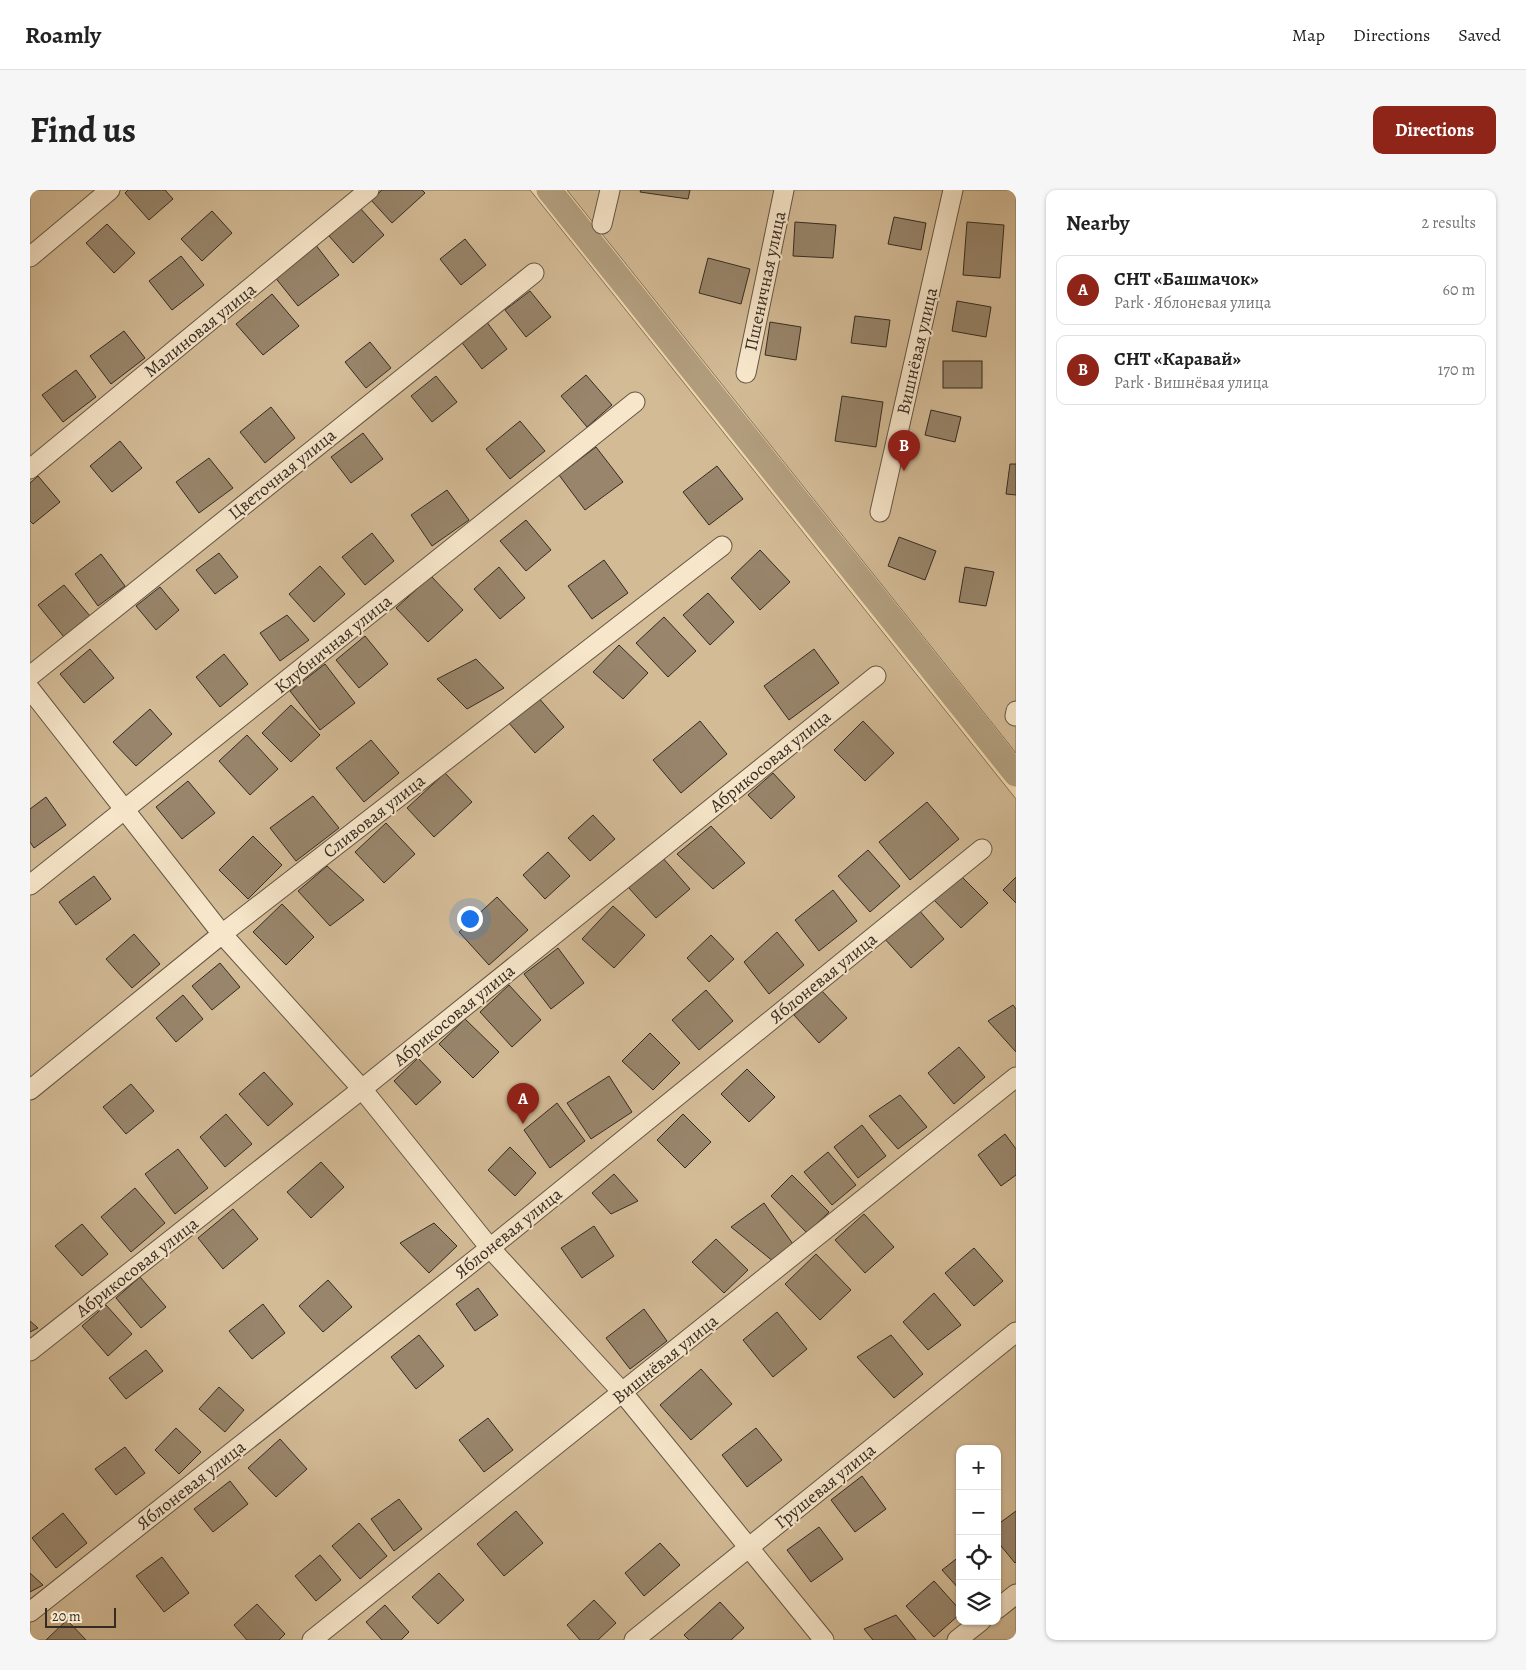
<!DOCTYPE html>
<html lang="en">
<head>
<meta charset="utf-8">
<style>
  :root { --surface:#fff; --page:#f6f6f6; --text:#222; --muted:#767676; --line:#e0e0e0; --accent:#8f2418 }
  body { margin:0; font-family:Alegreya,serif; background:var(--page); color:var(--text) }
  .controls { position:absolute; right:15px; bottom:15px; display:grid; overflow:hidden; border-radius:10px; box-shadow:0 1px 4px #0004 }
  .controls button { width:45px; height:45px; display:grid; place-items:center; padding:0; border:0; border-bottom:1px solid var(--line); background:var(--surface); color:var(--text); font:25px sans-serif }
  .scale { position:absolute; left:15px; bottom:12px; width:71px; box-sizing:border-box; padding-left:5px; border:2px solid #352b23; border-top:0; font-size:14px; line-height:18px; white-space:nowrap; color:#352b23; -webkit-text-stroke:4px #f7e6ca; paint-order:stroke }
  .you { position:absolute; left:439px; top:728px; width:18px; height:18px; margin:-12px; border:4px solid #fff; border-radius:50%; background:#1a73e8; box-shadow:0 0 0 8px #1a73e833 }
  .badge { display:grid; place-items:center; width:32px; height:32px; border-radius:50%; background:var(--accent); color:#fff; font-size:16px; font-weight:700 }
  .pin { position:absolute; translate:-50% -41px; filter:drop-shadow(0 1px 2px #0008) }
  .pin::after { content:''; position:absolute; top:26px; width:18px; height:15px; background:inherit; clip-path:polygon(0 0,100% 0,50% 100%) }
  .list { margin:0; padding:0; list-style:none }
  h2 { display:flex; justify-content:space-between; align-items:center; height:65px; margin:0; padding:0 20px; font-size:21px }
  h2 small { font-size:16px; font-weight:400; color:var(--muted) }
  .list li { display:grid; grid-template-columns:32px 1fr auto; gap:15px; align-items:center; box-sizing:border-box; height:70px; margin:0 10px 10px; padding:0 10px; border:1px solid var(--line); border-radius:10px }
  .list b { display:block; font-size:19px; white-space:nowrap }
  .list p { margin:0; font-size:16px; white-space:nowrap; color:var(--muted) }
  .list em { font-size:16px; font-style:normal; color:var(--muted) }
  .icon { flex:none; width:28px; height:28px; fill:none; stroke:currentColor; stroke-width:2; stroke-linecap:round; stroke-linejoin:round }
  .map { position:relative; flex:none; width:986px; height:1450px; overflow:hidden; border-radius:10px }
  header { display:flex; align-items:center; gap:30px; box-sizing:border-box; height:70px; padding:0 25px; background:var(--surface); border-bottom:1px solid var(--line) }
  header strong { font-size:24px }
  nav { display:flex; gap:28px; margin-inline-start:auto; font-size:18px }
  .intro { display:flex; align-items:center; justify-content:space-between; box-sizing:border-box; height:120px; padding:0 30px }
  h1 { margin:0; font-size:35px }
  .button { padding:12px 22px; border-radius:10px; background:var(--accent); color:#fff; font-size:18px; font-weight:700 }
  main { display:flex; gap:30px; padding:0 30px }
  aside { flex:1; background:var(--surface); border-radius:10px; box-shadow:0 1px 4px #0004 }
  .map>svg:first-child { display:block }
  .green { fill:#d3bb96; stroke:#84735c; fill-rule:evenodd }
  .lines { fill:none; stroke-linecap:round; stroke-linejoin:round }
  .canal { stroke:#b29e7e; stroke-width:25 }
  .building { fill:#98856b; stroke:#352b23 }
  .street-casing { stroke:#645646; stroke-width:21 }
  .street { stroke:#f7e6ca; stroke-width:19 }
  .labels { text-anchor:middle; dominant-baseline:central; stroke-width:4; stroke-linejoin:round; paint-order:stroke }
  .street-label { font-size:18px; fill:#352b23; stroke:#f7e6ca }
</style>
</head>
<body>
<header>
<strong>Roamly</strong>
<nav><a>Map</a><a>Directions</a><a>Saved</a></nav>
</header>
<div class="intro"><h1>Find us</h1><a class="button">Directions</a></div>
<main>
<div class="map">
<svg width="986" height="1450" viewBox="0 0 986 1450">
  <rect width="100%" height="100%" fill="#f3d9ad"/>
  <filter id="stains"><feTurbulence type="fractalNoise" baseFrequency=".004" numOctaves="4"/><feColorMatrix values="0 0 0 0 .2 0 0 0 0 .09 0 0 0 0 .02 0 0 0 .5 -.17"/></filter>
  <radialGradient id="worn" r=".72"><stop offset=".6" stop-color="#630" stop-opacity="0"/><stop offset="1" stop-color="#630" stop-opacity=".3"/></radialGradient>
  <g class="green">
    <path d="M0,0h500l486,609v841h-986zM930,1259h37v172h-37z"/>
    <polygon points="537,0 986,0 986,563"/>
  </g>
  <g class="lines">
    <polyline class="canal" points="519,0 986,584"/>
  </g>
  <g class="building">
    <polygon points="98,0 135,0 143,9 119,30 95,3"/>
    <polygon points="352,0 392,0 395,3 362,33 341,10"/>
    <polygon points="611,0 660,0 658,9 610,2"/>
    <polygon points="330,18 354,45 323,73 299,46"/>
    <polygon points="182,21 202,43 172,71 151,49"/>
    <polygon points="864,27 896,33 891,60 858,54"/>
    <polygon points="765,32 806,35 803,68 763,66"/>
    <polygon points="937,32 974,35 970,88 933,85"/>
    <polygon points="77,34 105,63 84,83 56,53"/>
    <polygon points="435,49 456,75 431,95 410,69"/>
    <polygon points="285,54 309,85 268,116 244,86"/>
    <polygon points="151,66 174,95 142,120 119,91"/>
    <polygon points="678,68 720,79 711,114 669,103"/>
    <polygon points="500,101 521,127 496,147 475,120"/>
    <polygon points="242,104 269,136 233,165 206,134"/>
    <polygon points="927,111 961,117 956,147 922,141"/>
    <polygon points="825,126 860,130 856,157 821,153"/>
    <polygon points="456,131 477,159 452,179 430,150"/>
    <polygon points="740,132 771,137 766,170 735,165"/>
    <polygon points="94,141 115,168 81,194 60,166"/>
    <polygon points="340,152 361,178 336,198 315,172"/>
    <rect x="913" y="171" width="39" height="27"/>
    <polygon points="46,180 66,207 33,232 12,205"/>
    <polygon points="556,185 582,215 557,237 531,206"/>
    <polygon points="406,186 427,212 402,232 381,206"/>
    <polygon points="812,206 853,212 846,257 805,251"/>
    <polygon points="241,217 265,248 235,273 210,242"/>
    <polygon points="901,220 931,227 925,252 895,245"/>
    <polygon points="490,231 515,261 480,289 456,259"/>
    <polygon points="333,243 353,269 321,293 301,267"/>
    <polygon points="90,251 112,278 82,302 60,276"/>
    <polygon points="566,257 593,292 555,320 529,285"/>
    <polygon points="179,268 203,298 169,323 146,292"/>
    <polygon points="980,274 986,274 986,305 976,304"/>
    <polygon points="687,276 713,309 679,335 653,302"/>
    <polygon points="8,286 30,312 3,334 0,331 0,293"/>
    <polygon points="417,300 439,330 402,356 381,325"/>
    <polygon points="496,330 521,360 496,381 470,351"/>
    <polygon points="342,343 364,371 335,395 312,367"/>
    <polygon points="869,347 906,361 895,390 858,376"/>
    <polygon points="730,360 760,392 730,420 701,388"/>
    <polygon points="189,363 208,387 185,404 166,380"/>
    <polygon points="71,364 95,396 68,416 45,384"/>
    <polygon points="574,370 598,403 562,429 538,396"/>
    <polygon points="290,376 315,404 284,432 259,404"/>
    <polygon points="469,377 495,408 470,429 444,399"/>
    <polygon points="935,377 964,382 956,416 929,412"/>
    <polygon points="401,386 433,420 398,452 366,418"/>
    <polygon points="34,395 60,426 34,447 8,415"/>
    <polygon points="130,397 149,420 126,440 106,416"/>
    <polygon points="678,403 704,432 680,455 653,425"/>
    <polygon points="257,425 279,450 250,471 230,443"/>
    <polygon points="634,427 666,461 638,487 606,453"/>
    <polygon points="335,446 358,474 329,498 306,470"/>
    <polygon points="589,455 618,483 593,509 563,482"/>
    <polygon points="60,459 84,488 54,513 30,484"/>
    <polygon points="784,459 809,493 759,530 734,496"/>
    <polygon points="194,464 218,494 190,517 166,487"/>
    <polygon points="446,469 474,498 437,519 407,489"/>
    <polygon points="295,474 325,513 290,540 260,501"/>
    <polygon points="507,506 534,537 505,563 478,532"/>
    <polygon points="261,515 290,545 261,572 232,543"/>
    <polygon points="120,519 142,544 106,576 83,552"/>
    <polygon points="670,531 697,564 651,603 623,570"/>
    <polygon points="833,531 864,563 835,591 804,560"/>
    <polygon points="217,545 248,579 220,605 189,571"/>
    <polygon points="341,550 369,583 334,612 306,578"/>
    <polygon points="415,583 442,612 404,647 377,618"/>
    <polygon points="743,583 765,607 741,629 718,605"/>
    <polygon points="158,591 185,623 152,649 126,617"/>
    <polygon points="283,606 309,638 266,671 240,638"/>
    <polygon points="16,607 36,635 4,658 0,652 0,619"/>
    <polygon points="897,612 929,649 880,690 849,652"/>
    <polygon points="563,625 585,649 560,671 538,648"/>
    <polygon points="356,633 385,664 354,693 325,662"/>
    <polygon points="681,636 715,673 683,699 647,664"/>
    <polygon points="223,646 252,675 218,709 189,680"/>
    <polygon points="838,660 870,696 840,722 808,686"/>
    <polygon points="518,662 540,686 515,709 493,685"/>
    <polygon points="632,667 660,699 626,728 598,697"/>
    <polygon points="297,676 334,710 300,736 268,701"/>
    <polygon points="930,685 958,713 931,738 904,710"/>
    <polygon points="64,686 81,709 46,735 29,712"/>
    <polygon points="986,687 986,713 973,700"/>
    <polygon points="803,700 827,731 789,761 765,730"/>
    <polygon points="467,707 498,740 459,775 429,742"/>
    <polygon points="252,714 284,747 256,775 223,742"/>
    <polygon points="583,716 615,745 584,778 552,749"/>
    <polygon points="888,719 914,749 881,778 854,748"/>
    <polygon points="747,742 774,775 739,804 714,772"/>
    <polygon points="104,744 130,774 102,798 76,769"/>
    <polygon points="681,745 704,769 679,792 657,768"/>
    <polygon points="528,758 554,793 521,819 494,784"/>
    <polygon points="190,773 210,797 182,820 162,796"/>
    <polygon points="479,795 511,830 482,857 450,822"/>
    <polygon points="676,800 703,831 669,860 642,830"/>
    <polygon points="792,801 817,828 789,853 764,825"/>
    <polygon points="153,805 173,829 146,852 126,828"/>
    <polygon points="983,815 986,819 986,862 958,831"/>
    <polygon points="435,829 469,862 443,888 409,854"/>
    <polygon points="620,843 650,873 623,900 592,871"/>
    <polygon points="929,857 955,887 924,914 898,883"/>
    <polygon points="388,868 411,892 386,915 364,891"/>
    <polygon points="717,879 745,907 719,932 691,904"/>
    <polygon points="234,882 263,914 238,936 209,904"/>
    <polygon points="579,886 602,922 561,949 537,913"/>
    <polygon points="101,894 124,921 96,944 73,917"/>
    <polygon points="870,905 897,937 868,959 839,926"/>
    <polygon points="527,913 555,951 520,978 494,940"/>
    <polygon points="196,924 222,954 195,977 170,947"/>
    <polygon points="653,924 681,952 655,978 627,950"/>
    <polygon points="832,935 856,966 828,988 804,957"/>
    <polygon points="975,944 986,959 986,985 971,996 948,965"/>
    <polygon points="480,957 506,983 485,1006 458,980"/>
    <polygon points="148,959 178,998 145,1024 115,984"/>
    <polygon points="798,962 826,995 802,1015 774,982"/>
    <polygon points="291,972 314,997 281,1028 257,1002"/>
    <polygon points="584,984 608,1011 581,1024 562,1003"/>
    <polygon points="762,985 799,1022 777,1043 741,1006"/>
    <polygon points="105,998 135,1033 101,1062 71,1027"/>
    <polygon points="734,1013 765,1057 744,1072 701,1037"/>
    <polygon points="203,1019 228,1049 193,1079 168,1048"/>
    <polygon points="834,1024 864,1057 835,1083 805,1050"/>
    <polygon points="404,1033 427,1056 399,1083 370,1053"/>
    <polygon points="52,1034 78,1064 52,1086 25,1056"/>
    <polygon points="564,1036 584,1066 552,1088 531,1058"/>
    <polygon points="686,1049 718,1080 694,1103 662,1072"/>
    <polygon points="944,1058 973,1091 944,1116 915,1083"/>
    <polygon points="786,1064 821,1100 790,1130 755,1094"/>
    <polygon points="110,1087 136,1117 111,1138 86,1108"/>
    <polygon points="298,1090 322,1117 293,1142 269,1116"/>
    <polygon points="448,1098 468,1125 445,1141 426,1114"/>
    <polygon points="904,1103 931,1135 898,1160 873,1132"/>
    <polygon points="233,1114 255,1143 222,1169 199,1141"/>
    <polygon points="76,1115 102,1144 78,1166 52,1136"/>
    <polygon points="614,1119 637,1151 600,1179 576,1148"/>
    <polygon points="747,1122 777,1159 743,1187 713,1150"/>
    <polygon points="0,1131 8,1138 0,1142"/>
    <polygon points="389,1145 414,1176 386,1199 361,1167"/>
    <polygon points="861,1145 893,1184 864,1208 827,1167"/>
    <polygon points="116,1160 133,1181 96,1209 79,1188"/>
    <polygon points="671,1179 702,1214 661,1250 630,1215"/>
    <polygon points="189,1197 214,1220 195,1242 169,1219"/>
    <polygon points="458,1228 483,1260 454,1282 429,1250"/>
    <polygon points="146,1238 171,1262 149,1284 125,1260"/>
    <polygon points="726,1238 752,1270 717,1297 692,1265"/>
    <polygon points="250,1249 277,1279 246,1307 218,1278"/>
    <polygon points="95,1257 115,1283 86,1305 65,1279"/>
    <polygon points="832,1286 856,1319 825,1342 801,1310"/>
    <polygon points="200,1291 218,1314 183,1342 164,1319"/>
    <polygon points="369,1309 392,1339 364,1361 341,1329"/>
    <polygon points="486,1321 513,1353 474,1386 447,1354"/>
    <polygon points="986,1321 986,1372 985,1373 967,1351 967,1335"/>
    <polygon points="33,1323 57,1353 26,1378 2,1348"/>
    <polygon points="329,1333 357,1366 330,1389 302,1356"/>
    <polygon points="789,1337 813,1369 781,1392 757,1360"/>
    <polygon points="630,1353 650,1375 614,1406 595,1383"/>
    <polygon points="290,1365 311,1390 286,1411 265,1386"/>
    <polygon points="930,1366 930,1400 912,1380"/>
    <polygon points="132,1367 159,1403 134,1422 106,1386"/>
    <polygon points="0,1383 13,1395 0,1402"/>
    <polygon points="409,1383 434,1410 408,1434 382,1407"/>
    <polygon points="904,1391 930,1420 930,1424 904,1447 876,1416"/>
    <polygon points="564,1410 586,1433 568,1450 550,1450 537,1435"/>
    <polygon points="690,1412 714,1438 701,1450 659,1450 654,1445"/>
    <polygon points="227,1414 255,1444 249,1450 217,1450 204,1435"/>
    <polygon points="355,1415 379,1442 371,1450 352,1450 336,1432"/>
    <polygon points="866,1425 886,1450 843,1450 834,1439"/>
    <polygon points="37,1430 56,1450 16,1450"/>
  </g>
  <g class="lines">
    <g class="street-casing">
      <g id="street">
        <polyline points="572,34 580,0"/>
        <polyline points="0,67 80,0"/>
        <polyline points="716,183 754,0"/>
        <polyline points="0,279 339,0"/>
        <polyline points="850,322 923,0"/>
        <polyline points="0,486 504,83"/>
        <polyline points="0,499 192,744 332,899 460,1058 593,1203 794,1450"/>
        <polyline points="985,526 986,521"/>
        <polyline points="0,695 605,212"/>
        <polyline points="0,900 192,744 692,356"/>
        <polyline points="0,1161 332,899 846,486"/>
        <polyline points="967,1419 986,1404"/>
        <polyline points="0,1422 460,1058 952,659"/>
        <polyline points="282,1450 986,887"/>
        <polyline points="604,1450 986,1142"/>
        <polyline points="927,1450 951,1431"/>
      </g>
    </g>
    <use href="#street" class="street"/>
  </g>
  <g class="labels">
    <g class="street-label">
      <text transform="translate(735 91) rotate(-78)">Пшеничная улица</text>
      <text transform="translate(170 140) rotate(-39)">Малиновая улица</text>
      <text transform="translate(887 161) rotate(-77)">Вишнёвая улица</text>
      <text transform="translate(252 284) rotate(-39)">Цветочная улица</text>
      <text transform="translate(303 454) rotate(-39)">Клубничная улица</text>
      <text transform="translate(740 571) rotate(-39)">Абрикосовая улица</text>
      <text transform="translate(344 626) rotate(-38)">Сливовая улица</text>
      <text transform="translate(793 788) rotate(-39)">Яблоневая улица</text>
      <text transform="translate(424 825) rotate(-39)">Абрикосовая улица</text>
      <text transform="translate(478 1043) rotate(-39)">Яблоневая улица</text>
      <text transform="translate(107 1077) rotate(-38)">Абрикосовая улица</text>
      <text transform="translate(635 1169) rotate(-39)">Вишнёвая улица</text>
      <text transform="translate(161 1295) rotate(-38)">Яблоневая улица</text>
      <text transform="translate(795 1296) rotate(-39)">Грушевая улица</text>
    </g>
  </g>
  <rect width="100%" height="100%" filter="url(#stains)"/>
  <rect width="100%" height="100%" fill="url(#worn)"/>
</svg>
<div class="controls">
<button>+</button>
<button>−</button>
<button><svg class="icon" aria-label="locate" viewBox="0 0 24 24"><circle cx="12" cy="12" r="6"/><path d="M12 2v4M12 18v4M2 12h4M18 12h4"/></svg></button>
<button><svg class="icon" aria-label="layers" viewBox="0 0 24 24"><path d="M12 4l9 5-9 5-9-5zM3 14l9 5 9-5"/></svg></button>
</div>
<div class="scale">20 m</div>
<div class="you"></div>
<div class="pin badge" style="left:493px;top:934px">A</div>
<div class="pin badge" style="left:874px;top:281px">B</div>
</div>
<aside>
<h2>Nearby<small>2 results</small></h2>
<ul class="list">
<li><span class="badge">A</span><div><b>СНТ «Башмачок»</b><p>Park · Яблоневая улица</p></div><em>60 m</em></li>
<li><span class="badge">B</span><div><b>СНТ «Каравай»</b><p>Park · Вишнёвая улица</p></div><em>170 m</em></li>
</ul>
</aside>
</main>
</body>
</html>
